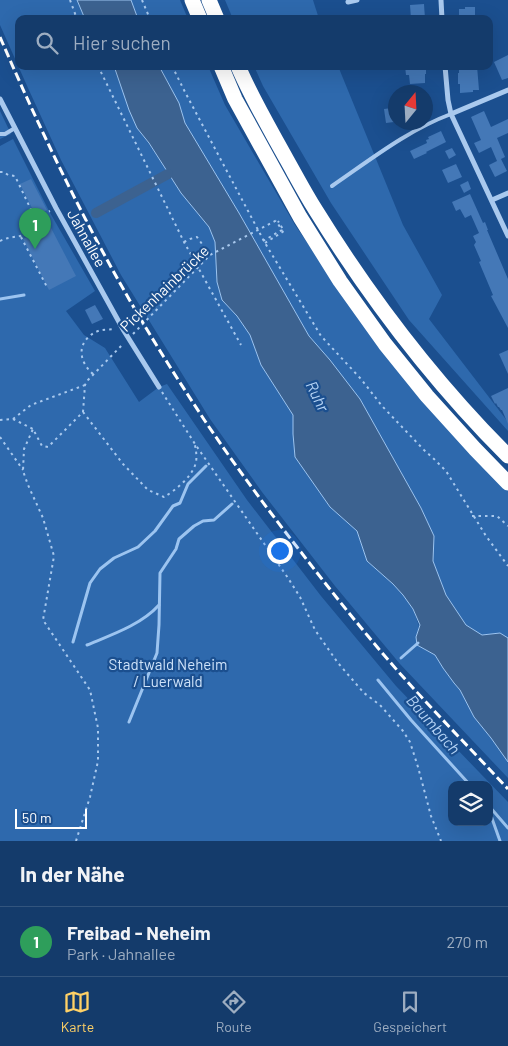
<!DOCTYPE html>
<html lang="de">
<head>
<meta charset="utf-8">
<style>
  :root { --surface:#143b6b; --page:#1d4271; --text:#f1f3f6; --muted:#9dadc1; --line:#33557e; --accent:#ffd166 }
  body { margin:0; font-family:Barlow,sans-serif; background:var(--page); color:var(--text) }
  .controls { position:absolute; right:15px; bottom:15px; display:grid; overflow:hidden; border-radius:10px; box-shadow:0 5px 20px #0002 }
  .controls button { width:45px; height:45px; display:grid; place-items:center; padding:0; border:0; border-bottom:1px solid var(--line); background:var(--surface); color:var(--text); font:25px sans-serif }
  .compass { position:absolute; left:388px; top:85px; width:45px; height:45px; border-radius:50%; background:var(--surface); box-shadow:0 5px 20px #0002; rotate:18deg }
  .scale { position:absolute; left:15px; bottom:12px; width:72px; box-sizing:border-box; padding-left:5px; border:2px solid #fff; border-top:0; font-size:14px; line-height:18px; white-space:nowrap; color:#fff; -webkit-text-stroke:4px #1b4f8f; paint-order:stroke }
  .you { position:absolute; left:279px; top:550px; width:18px; height:18px; margin:-12px; border:4px solid #fff; border-radius:50%; background:#1a73e8; box-shadow:0 0 0 8px #1a73e833 }
  .badge { display:grid; place-items:center; width:32px; height:32px; border-radius:50%; background:var(--accent); color:#fff; font-size:16px; font-weight:700 }
  .pin { position:absolute; translate:-50% -41px; filter:drop-shadow(0 1px 2px #0008) }
  .pin::after { content:''; position:absolute; top:26px; width:18px; height:15px; background:inherit; clip-path:polygon(0 0,100% 0,50% 100%) }
  .list { margin:0; padding:0; list-style:none }
  h2 { display:flex; justify-content:space-between; align-items:center; height:65px; margin:0; padding:0 20px; font-size:21px }
  h2 small { font-size:16px; font-weight:400; color:var(--muted) }
  .list li { display:grid; grid-template-columns:32px 1fr auto; gap:15px; align-items:center; box-sizing:border-box; height:70px; padding:0 20px; border-top:1px solid var(--line) }
  .list b { display:block; font-size:19px; white-space:nowrap }
  .list p { margin:0; font-size:16px; white-space:nowrap; color:var(--muted) }
  .list em { font-size:16px; font-style:normal; color:var(--muted) }
  .icon { flex:none; width:28px; height:28px; fill:none; stroke:currentColor; stroke-width:2; stroke-linecap:round; stroke-linejoin:round }
  .map { position:relative; flex:none; width:508px; height:841px; overflow:hidden }
  .search { position:absolute; background:var(--surface); box-shadow:0 5px 20px #0002; left:15px; right:15px; top:15px; height:55px; display:flex; align-items:center; gap:12px; box-sizing:border-box; padding:0 18px; border-radius:10px; color:var(--muted); font-size:19px }
  .sheet { height:135px; background:var(--surface) }
  nav { display:flex; justify-content:space-around; align-items:center; box-sizing:border-box; height:70px; border-top:1px solid var(--line); background:var(--surface); font-size:14px; color:var(--muted) }
  nav a { display:grid; justify-items:center; gap:2px }
  nav .on { color:var(--accent) }
  .map>svg:first-child { display:block }
  .green { fill:#2e69ad; fill-rule:evenodd }
  .water { fill:#3c6290; stroke:#9cc4f0 }
  .lines { fill:none; stroke-linecap:round; stroke-linejoin:round }
  .stream { stroke:#9cc4f0; stroke-width:3 }
  .canal { stroke:#3c6290; stroke-width:10 }
  .building { fill:#4478b7 }
  .path { stroke:#a9c9ee; stroke-width:2; stroke-dasharray:2.5 4; stroke-linecap:butt }
  .lane { stroke:#a9c9ee; stroke-width:4 }
  .street { stroke:#a9c9ee; stroke-width:5 }
  .highway { stroke:#fff; stroke-width:15 }
  .rail { stroke:#fff; stroke-width:3; stroke-dasharray:9 4; stroke-linecap:butt }
  .labels { text-anchor:middle; dominant-baseline:central; stroke-width:4.5; stroke-linejoin:round; paint-order:stroke }
  .street-label { font-size:15px; fill:#fff; stroke:#1b4f8f }
  .park-label { font-size:15px; fill:#cfe3fa; stroke:#1b4f8f }
  .water-label { font-size:16px; font-style:italic; fill:#b5d3f5; stroke:#1b4f8f }
</style>
</head>
<body>
<div class="map">
<svg width="508" height="841" viewBox="0 0 508 841">
  <rect width="100%" height="100%" fill="#1b4f8f"/>
  <g class="green">
    <polygon points="0,0 77,0 85,19 19,19 19,66 114,66 137,128 149,144 181,193 209,227 215,242 217,282 222,300 237,316 250,335 261,365 293,415 293,434 295,457 330,507 357,531 367,561 393,584 403,595 413,609 419,626 416,637 424,649 435,655 443,668 454,683 460,690 474,717 491,738 508,762 508,778 400,664 335,586 262,492 210,419 121,275 61,160 28,88 0,25"/>
    <polygon points="130,0 180,0 188,19 137,19"/>
    <polygon points="225,0 313,0 319,19 233,19"/>
    <polygon points="159,66 208,66 225,105 295,225 383,352 508,490 508,641 500,633 482,635 466,625 446,595 433,561 434,536 421,508 360,399 330,360 309,336 239,213 185,123 179,103"/>
    <polygon points="254,66 338,66 403,225 442,295 429,319 508,422 508,431 409,320 331,203 263,86"/>
    <polygon points="0,111 11,134 0,139"/>
    <path d="M13,139l36,72 46,80 -29,20 18,24 21,13 34,54 20,-15 8,-3 80,116 74,96 75,90 112,116v39h-508v-695zM452,785h37v37h-37z"/>
  </g>
  <g class="water">
    <polygon points="77,0 131,0 138,19 85,19"/>
    <polygon points="114,66 159,66 179,103 185,123 239,213 309,336 330,360 360,399 421,508 434,536 433,561 446,595 466,625 482,635 500,633 508,638 508,762 491,738 474,717 460,690 454,683 443,668 435,655 417,645 416,637 420,625 413,609 403,595 393,584 367,561 357,531 330,507 295,457 293,434 293,415 261,365 250,335 237,316 222,300 217,282 215,242 209,227 181,193 149,143 137,128 129,110"/>
  </g>
  <g class="lines">
    <g class="stream">
      <polyline points="0,299 24,295"/>
      <polyline points="73,642 90,583 100,569 114,558 138,547 155,531 173,506 180,503 188,484 206,466"/>
      <path d="M87,645c24,-10 54,-20 72,-40"/>
      <polyline points="401,658 418,643"/>
      <polyline points="378,680 411,720 470,785"/>
      <polyline points="129,722 157,653 159,625 160,573 176,549 179,539 194,526 203,521 214,520 232,504"/>
      <polyline points="489,806 508,828"/>
      <polyline points="489,810 500,841"/>
    </g>
    <polyline class="canal" points="96,213 168,174"/>
  </g>
  <g class="building">
    <polygon points="424,4 425,19 411,19 410,5"/>
    <polygon points="465,7 475,7 475,19 459,19 459,9 465,9"/>
    <polygon points="508,55 508,78 502,80 494,62"/>
    <polygon points="405,66 426,66 426,74 425,74 425,83 410,84 409,75 406,75"/>
    <polygon points="477,66 479,90 473,90 473,92 460,93 460,84 458,84 458,73 459,73 459,67"/>
    <polygon points="392,108 394,122 386,123 384,109"/>
    <polygon points="484,111 491,127 508,119 508,133 497,138 505,157 501,159 507,171 495,177 489,165 497,161 491,147 479,153 474,143 481,140 471,117"/>
    <polygon points="441,131 446,142 426,152 427,153 414,159 410,151 427,143 426,140 429,139 428,137"/>
    <polygon points="452,148 456,155 449,159 445,151"/>
    <polygon points="456,164 462,177 448,183 442,170"/>
    <polygon points="31,179 47,210 36,216 20,184"/>
    <polygon points="468,181 471,189 464,193 460,185"/>
    <polygon points="470,194 483,223 485,222 488,230 487,230 508,279 508,328 491,296 493,295 479,262 481,261 474,245 476,242 473,236 479,233 471,215 465,218 460,209 456,211 452,202"/>
    <polygon points="50,226 76,276 49,290 23,239"/>
    <polygon points="95,305 103,319 92,324 85,310"/>
    <polygon points="508,350 508,374 499,354"/>
    <polygon points="508,388 508,424 502,410 501,410 499,407 498,407 496,403 495,404 491,396"/>
  </g>
  <g class="lines">
    <g class="path">
      <polyline points="70,0 77,19"/>
      <polyline points="142,0 150,19"/>
      <polyline points="98,66 184,242 241,345"/>
      <polyline points="172,66 185,92 265,243 321,336 361,379 382,406 424,450 434,459 446,471 486,536 508,566"/>
      <polyline points="0,172 4,172 8,175 15,176 35,218 50,211"/>
      <polyline points="21,237 48,289"/>
      <path d="M0,241c14,-7 25,-1 36,-15l-1,-8"/>
      <polyline points="263,241 282,230 276,221"/>
      <polyline points="184,242 190,239 197,237 210,255"/>
      <polyline points="265,243 284,231 278,221"/>
      <polyline points="133,334 210,255 279,219"/>
      <path d="M93,374c-16,-14 -16,-34 5,-43 5,-2 11,-1 16,-2"/>
      <polyline points="162,392 195,444 288,578 300,597 315,630 338,663 364,693 380,705 403,731 410,742 418,767 431,816 441,841"/>
      <path d="M83,412l40,52 25,26 16,7c12,-7 29,-21 32,-35 1,-6 0,-11 -1,-17"/>
      <polyline points="13,419 31,405 85,385"/>
      <polyline points="0,420 13,419 33,429"/>
      <polyline points="0,437 23,470"/>
      <polyline points="472,516 497,516 508,526"/>
      <polyline points="76,841 90,797 98,761 98,728 90,690 43,620 54,556 43,518 28,485 23,471 24,449 33,429 42,446 48,447 83,412 85,385 88,380 123,344"/>
    </g>
    <g class="lane">
      <polyline points="0,134 5,134 15,128"/>
      <path d="M332,186c38,-26 76,-56 119,-72"/>
    </g>
    <g class="street">
      <polyline points="441,0 442,19"/>
      <polyline points="348,2 357,0"/>
      <polyline points="445,66 448,100 451,114 508,236"/>
      <polyline points="0,99 56,208 124,331 159,387"/>
      <polyline points="451,114 508,90"/>
      <polyline points="492,200 508,193"/>
    </g>
    <g class="highway">
      <polyline points="192,0 200,19"/>
      <polyline points="209,0 217,19"/>
      <polyline points="221,66 235,99 300,217 340,281 385,344 427,396 475,449 508,483"/>
      <path d="M238,66c14,33 32,63 49,94 9,16 18,33 28,49 55,89 119,173 193,247"/>
    </g>
    <path class="rail" d="M0,37c35,81 73,162 116,239 27,49 58,98 89,145 29,43 60,85 92,126 41,53 83,106 129,155 27,29 55,58 82,87"/>
  </g>
  <g class="labels">
    <g class="street-label">
      <text transform="translate(87 238) rotate(61)">Jahnallee</text>
      <text transform="translate(164 288) rotate(-44)">Pickenhainbrücke</text>
    </g>
    <g class="park-label">
      <text x="168" y="664">Stadtwald Neheim<tspan x="168" dy="17">/ Luerwald</tspan></text>
    </g>
    <g class="water-label">
      <text transform="translate(318 396) rotate(64)">Ruhr</text>
      <text transform="translate(434 724) rotate(49)">Baumbach</text>
    </g>
  </g>
</svg>
<div class="controls">
<button><svg class="icon" aria-label="layers" viewBox="0 0 24 24"><path d="M12 4l9 5-9 5-9-5zM3 14l9 5 9-5"/></svg></button>
</div>
<svg class="compass" viewBox="-18 -18 36 36"><path d="M0-13l5 13h-10z" fill="#e53935"/><path d="M0 13l5-13h-10z" fill="#9dadc1"/></svg>
<div class="scale">50 m</div>
<div class="you"></div>
<div class="pin badge" style="left:35px;top:249px;background:#2e9e5b">1</div>
<div class="search"><svg class="icon" aria-label="search" viewBox="0 0 24 24"><circle cx="10" cy="10" r="6"/><path d="M15 15l6 6"/></svg>Hier suchen</div>
</div>
<section class="sheet">
<h2>In der Nähe<small></small></h2>
<ul class="list">
<li><span class="badge" style="background:#2e9e5b">1</span><div><b>Freibad - Neheim</b><p>Park · Jahnallee</p></div><em>270 m</em></li>
</ul>
</section>
<nav>
<a class="on"><svg class="icon" aria-label="map" viewBox="0 0 24 24"><path d="M3 6l6-2 6 2 6-2v14l-6 2-6-2-6 2zM9 4v14M15 6v14"/></svg>Karte</a>
<a><svg class="icon" aria-label="directions" viewBox="0 0 24 24"><path d="M12 3l9 9-9 9-9-9zM9 14v-3h6M13 9l2 2-2 2"/></svg>Route</a>
<a><svg class="icon" aria-label="saved" viewBox="0 0 24 24"><path d="M7 4h10v16l-5-4-5 4z"/></svg>Gespeichert</a>
</nav>
</body>
</html>
